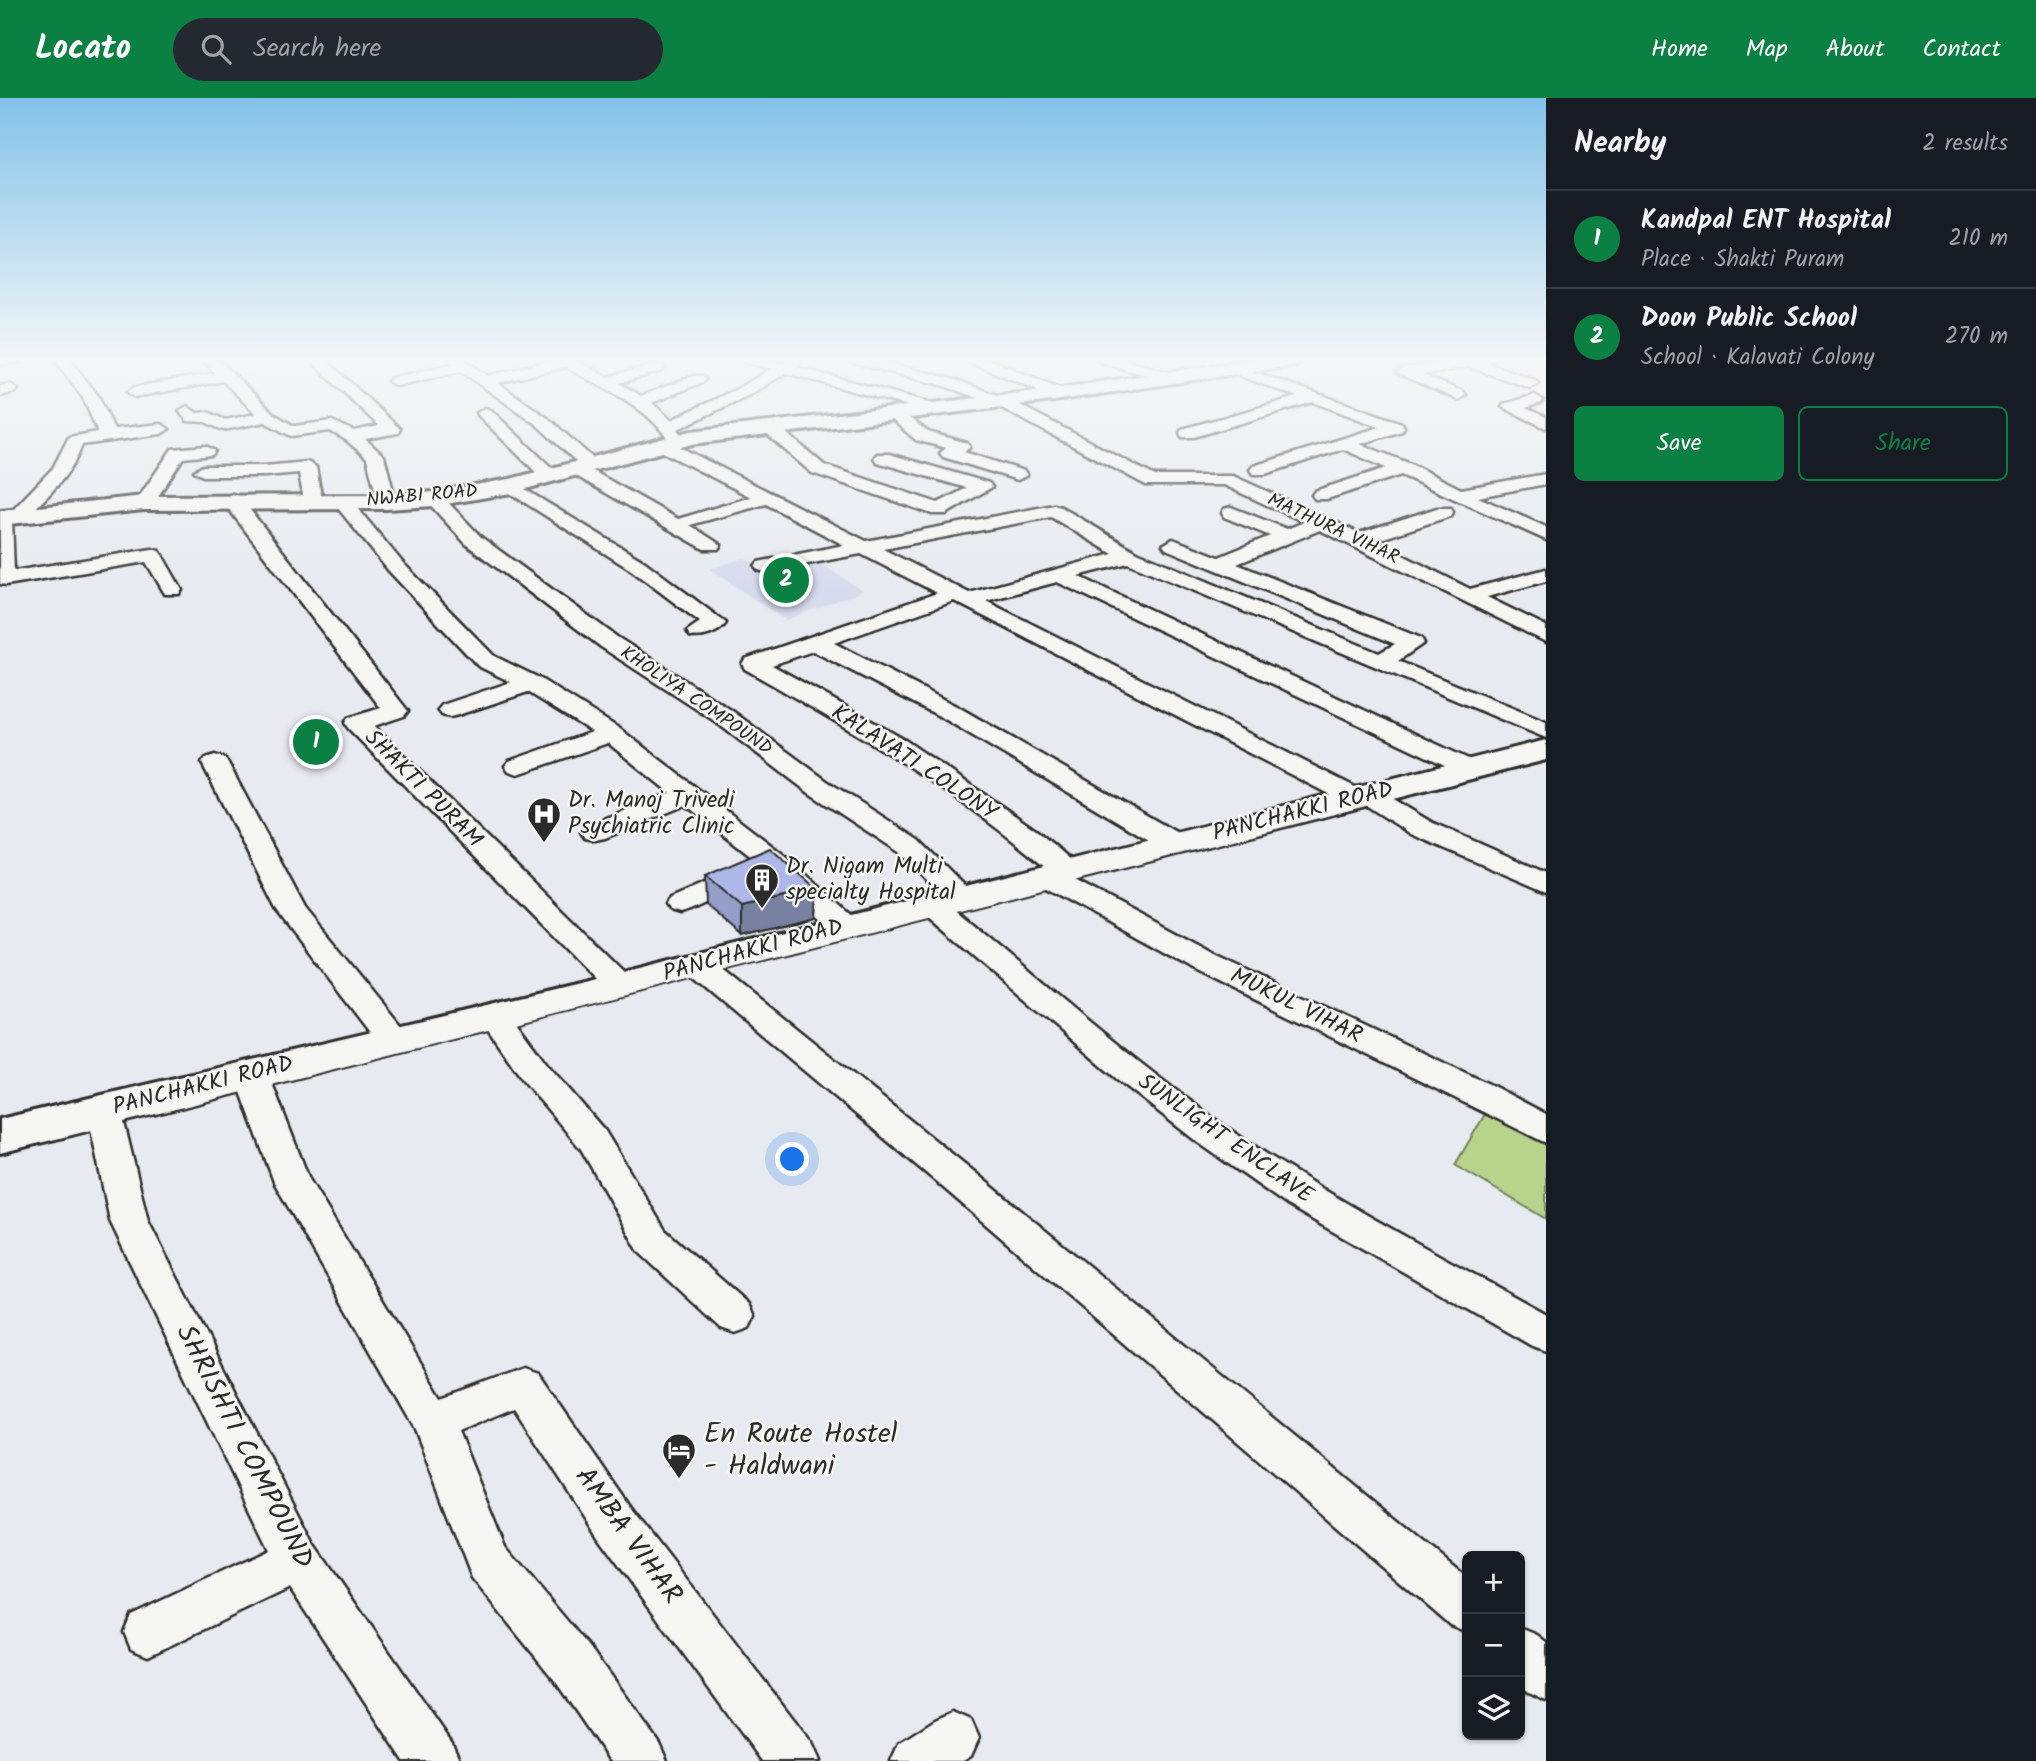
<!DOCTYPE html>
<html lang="en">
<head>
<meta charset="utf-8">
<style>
  :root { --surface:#171b24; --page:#242831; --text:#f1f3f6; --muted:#9ea1a6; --line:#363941; --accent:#0b8043 }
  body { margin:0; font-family:Kalam,sans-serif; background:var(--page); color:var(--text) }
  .controls { position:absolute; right:21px; bottom:21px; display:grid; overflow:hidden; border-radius:10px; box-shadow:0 2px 5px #0004 }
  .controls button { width:63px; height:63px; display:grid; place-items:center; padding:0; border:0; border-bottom:2px solid var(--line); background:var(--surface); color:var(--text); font:35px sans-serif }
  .you { position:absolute; left:793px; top:1062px; width:24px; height:24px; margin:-18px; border:5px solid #fff; border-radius:50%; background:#1a73e8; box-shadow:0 0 0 10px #1a73e833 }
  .badge { display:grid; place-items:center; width:46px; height:46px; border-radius:50%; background:var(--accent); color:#fff; font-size:23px; font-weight:700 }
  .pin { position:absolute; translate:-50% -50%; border:4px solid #fff; box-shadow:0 2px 7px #0006 }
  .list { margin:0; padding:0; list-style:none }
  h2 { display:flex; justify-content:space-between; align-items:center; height:91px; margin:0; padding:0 28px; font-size:30px }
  h2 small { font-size:23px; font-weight:400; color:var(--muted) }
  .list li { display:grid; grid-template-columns:46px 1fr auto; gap:21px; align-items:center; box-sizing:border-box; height:98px; padding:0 28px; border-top:2px solid var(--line) }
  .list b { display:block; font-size:26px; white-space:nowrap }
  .list p { margin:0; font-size:23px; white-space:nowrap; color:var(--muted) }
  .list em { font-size:23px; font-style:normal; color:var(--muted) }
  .actions { display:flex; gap:14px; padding:21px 28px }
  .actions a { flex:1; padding:16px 0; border:2px solid var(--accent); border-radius:10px; text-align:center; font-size:24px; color:var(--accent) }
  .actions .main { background:var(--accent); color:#fff }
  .icon { flex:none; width:38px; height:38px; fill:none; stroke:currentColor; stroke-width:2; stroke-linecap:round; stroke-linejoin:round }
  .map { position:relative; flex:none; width:1546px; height:1663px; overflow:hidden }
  header { display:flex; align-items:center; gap:42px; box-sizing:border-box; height:98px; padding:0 35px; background:var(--accent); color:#fff }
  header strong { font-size:33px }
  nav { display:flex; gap:38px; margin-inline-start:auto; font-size:24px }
  .search { width:490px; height:63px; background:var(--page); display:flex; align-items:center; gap:18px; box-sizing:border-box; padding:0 24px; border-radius:38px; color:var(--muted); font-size:26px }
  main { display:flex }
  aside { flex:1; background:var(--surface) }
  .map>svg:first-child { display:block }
  .built { fill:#d6dbee }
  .green { fill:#b8d38b; stroke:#727f5b; stroke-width:2 }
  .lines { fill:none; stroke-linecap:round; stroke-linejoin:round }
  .street-casing { stroke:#2b2b2b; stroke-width:5 }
  .secondary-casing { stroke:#2b2b2b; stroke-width:6 }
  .street { fill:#f6f6f2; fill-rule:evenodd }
  .secondary { fill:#f6f6f2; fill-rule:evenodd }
  .wall { fill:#959ec8; stroke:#2b2b2b; stroke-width:2 }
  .shaded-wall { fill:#7981a2; stroke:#2b2b2b; stroke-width:2 }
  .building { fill:#adb8e8; stroke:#2b2b2b; stroke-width:2 }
  .labels { text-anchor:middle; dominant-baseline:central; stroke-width:5; stroke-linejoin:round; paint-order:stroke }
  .far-street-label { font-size:19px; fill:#2b2b2b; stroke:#f6f6f2 }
  .street-label { font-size:23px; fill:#2b2b2b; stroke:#f6f6f2 }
  .poi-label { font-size:23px; fill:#2b2b2b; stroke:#f6f6f2; text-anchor:start }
  .near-poi-label { font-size:28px; fill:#2b2b2b; stroke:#f6f6f2; text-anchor:start }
  .near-street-label { font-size:28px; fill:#2b2b2b; stroke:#f6f6f2 }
</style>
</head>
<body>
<header>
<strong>Locato</strong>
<div class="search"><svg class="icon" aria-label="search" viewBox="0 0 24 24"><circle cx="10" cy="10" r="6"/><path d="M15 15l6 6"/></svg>Search here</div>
<nav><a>Home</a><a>Map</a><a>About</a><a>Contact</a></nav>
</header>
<main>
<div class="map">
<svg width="1546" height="1663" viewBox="0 0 1546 1663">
  <rect width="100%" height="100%" fill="#e7eaf0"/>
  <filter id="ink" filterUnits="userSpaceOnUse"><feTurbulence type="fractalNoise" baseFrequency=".0143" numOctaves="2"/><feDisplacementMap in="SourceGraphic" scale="14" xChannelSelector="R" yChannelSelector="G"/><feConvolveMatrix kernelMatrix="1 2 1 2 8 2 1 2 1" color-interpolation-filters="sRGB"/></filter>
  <g filter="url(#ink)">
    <polygon class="built" points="744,460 764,471 816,463 863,493 785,522 710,471"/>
    <polygon class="green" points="1488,1011 1546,1044 1546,1121 1455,1067"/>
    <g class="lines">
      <g class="street-casing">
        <g id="street">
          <polygon points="0,261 21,261 19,264 0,267"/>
          <path d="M59,261h14l-1,3 27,35 15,32 47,-5 8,5 -8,5 -79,11c-10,30 -36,52 -57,74h-13l2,52 138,-22 7,2 3,4 20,35 -3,4h-14l-19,-32 -140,23 -6,-1v-71l9,1 44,-46 16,-31 29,-5 -15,-34 -26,-36z"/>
          <polygon points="202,261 218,261 274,316 294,328 332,323 354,333 379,328 309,261 325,261 400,331 398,335 365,341 384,358 396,404 394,408 380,408 378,404 367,360 346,342 330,333 291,338 265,324 223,332 205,324 187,323 179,313 187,308 197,315 208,314 225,322 256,316 223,283 135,299 127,294 135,289 215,275"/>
          <path d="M447,261h17l24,17 68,-17h18l33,18 50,-13 5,1 2,3 -2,3 -43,12 22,13 52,-20h10l3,3 -3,3 -51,21 19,17 68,-32 32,-19 -27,-7 -2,-3h24l16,4 6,-4h11l2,3 -5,5 148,39 2,3 -8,5 -152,-41 -35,21 -73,35 7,12 -7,5 188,95 188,-36 7,2 76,45 242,101 16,-9 -229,-95 -3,-4 10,-6 46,18 51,-21 -46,-19 -2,-4 2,-4 7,-2 56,22 17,-7 -80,-37h-78l-152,-81 -52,-19 -92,-23 -2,-3h25l79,20 54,19 149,78h78l126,57 78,-25h14l2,4 -2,4 -76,25 95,48 76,-20v12l-59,16 59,29v16l-226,-112 -83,34 184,74 3,5 -26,18 148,61v16l-418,-175 -50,13 401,188 4,5 -4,5 -9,3 -413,-195 -71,19 373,188h17l55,33 115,51v19l-135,-58 -47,-30h-16l-394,-203 -120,42 126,65 226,130 4,6 -4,6 -10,2 -10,-2 -223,-132 -130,-67 -41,14 133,75 131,90 42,36 4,6 -4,6 -5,1 140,75 278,131 55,29v29l-355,-175 -154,-85 -4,-6 4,-6 10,-2c-92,-80 -197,-140 -302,-200l-3,-5 3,-5 192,-66 -76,-39 -96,18 -7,-2 -3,-4 3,-4 86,-17 -78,-41 -76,21 31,20 -3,4h-14l-133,-76 -3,-4 3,-4 8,-1 -42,-39 -76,-54 -65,15 -8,-5 3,-3 61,-14zM566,269c37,22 79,36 103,74h-12l-3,4 3,4 94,48 -73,22 -87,-49 8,-5 -3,-4 -47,-42 -51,-36zM1051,419l62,37 -144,39 -86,-44z"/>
          <polygon points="961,261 991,262 1067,293 1069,296 1067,299 1055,299"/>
          <polygon points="1098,261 1122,261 1179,277 1182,280 1174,285 1100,264"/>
          <polygon points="1461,261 1495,261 1488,265 1535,282 1538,285 1530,290 1469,269 1422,277 1464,294 1466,297 1458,302 1397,275 1405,270"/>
          <polygon points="1232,266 1402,325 1404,329 1402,333 1360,346 1411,366 1461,391 1546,376 1546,386 1478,399 1546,429 1546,442 1401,377 1327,401 1315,401 1312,397 1315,393 1386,370 1343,351 1265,376 1253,376 1250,372 1253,368 1380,329 1313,304 1194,339 1182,339 1180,335 1182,331 1297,299 1227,273 1225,270"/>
          <polygon points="10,286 18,291 15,294 0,298 0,288"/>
          <polygon points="1535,297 1543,302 1541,305 1525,310 1546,319 1546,330 1502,309 1504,306"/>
          <polygon points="485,310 491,312 556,374 559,378 556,382 544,382 479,318 477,315"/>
          <polygon points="896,312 902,314 928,334 967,345 970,349 964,354 1024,373 1027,377 1018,382 943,359 940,355 946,350 916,342 890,320 888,317"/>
          <polygon points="770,325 776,326 824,367 938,405 967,390 877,364 874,360 877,356 889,356 989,385 992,389 946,416 932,416 812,375 764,334 762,330 764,326"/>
          <polygon points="206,348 215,353 212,357 183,360 151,409 137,409 135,405 172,351"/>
          <polygon points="307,364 316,369 322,403 313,409 304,403 299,375 265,378 203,378 194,373 203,368 265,368"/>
          <path d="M511,383l134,81 81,61c-7,10 -24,16 -36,13l-3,-5 13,-9 -69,-52 -126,-80 -3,-4z"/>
          <polygon points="434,395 441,397 481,439 617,539 731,612 827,683 919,742 972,795 976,801 972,807 962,810 952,807 899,754 809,695 713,622 601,549 467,447 425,401"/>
          <polygon points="232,396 239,398 408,613 404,618 374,628 630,880 635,887 630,894 619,897 608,894 348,630 345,625 348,620 381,610 225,406 223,402"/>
          <polygon points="342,398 349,400 402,464 494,558 539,580 620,631 784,757 857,822 862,829 857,836 847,838 837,836 764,769 686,707 605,740 595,742 585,740 581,734 585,728 670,695 608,645 527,673 518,676 509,673 505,668 509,663 592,634 528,594 458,617 450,619 442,617 438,612 442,607 511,584 478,568 388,472 333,404"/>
          <polygon points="215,657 224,660 228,665 305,810 406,934 410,942 406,950 394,953 382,950 277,813 202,665 206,660"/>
          <polygon points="741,769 751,772 755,778 751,784 690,812 680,815 670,812 665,806 670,800"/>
          <path d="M931,797l10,3c93,76 183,157 281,226 103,72 214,129 324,190v37l-14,-5 -245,-141 -91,-64 -79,-62 -196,-169 -5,-6 5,-6z"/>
          <polygon points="699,858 710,861 972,1072 1467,1480 1467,1534 1450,1527 946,1092 688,875 684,868 688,861"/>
          <polygon points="494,906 505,909 547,966 605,1033 665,1132 749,1206 755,1218 749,1230 735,1235 721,1230 639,1154 581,1051 523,982 478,917 483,909"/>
          <polygon points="251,963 263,967 268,975 309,1081 442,1300 523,1270 538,1275 631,1410 812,1645 820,1663 762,1663 599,1440 514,1310 458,1333 505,1449 590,1550 659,1645 667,1663 610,1663 556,1584 472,1480 415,1331 274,1084 234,975 239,967"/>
          <polygon points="104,999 116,1003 121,1012 148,1123 314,1446 452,1645 460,1663 404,1663 290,1490 148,1558 131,1551 124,1534 131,1517 269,1452 110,1123 87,1012 92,1003"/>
          <polygon points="1520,1530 1537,1537 1546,1544 1546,1602 1529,1594 1520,1587"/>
          <polygon points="953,1614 971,1622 979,1640 971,1658 963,1663 891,1663 899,1645 935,1622"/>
        </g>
      </g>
      <g class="secondary-casing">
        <g id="secondary">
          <polygon points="1256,261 1304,261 1295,267 1053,303 692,346 511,395 434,408 387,411 144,412 0,427 0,413 144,398 387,397 434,394 510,381 691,333 1053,291"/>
          <path d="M1546,642v20c-515,132 -1030,264 -1546,393v-34c233,-55 468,-108 700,-166 282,-71 564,-143 846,-213z"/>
        </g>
      </g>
      <use href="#street" class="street"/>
      <use href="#secondary" class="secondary"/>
    </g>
    <polygon class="wall" points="705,778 817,791 816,820 742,838 706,807"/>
    <polygon class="shaded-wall" points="817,791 816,820 742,838 742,809"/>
    <polygon class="building" points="770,750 817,791 742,809 705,778"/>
  </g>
  <linearGradient id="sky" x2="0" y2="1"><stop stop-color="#83c2e9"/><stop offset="0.53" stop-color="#f4f6f8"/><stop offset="1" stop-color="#f4f6f8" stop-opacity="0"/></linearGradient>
  <rect width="1546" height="494" fill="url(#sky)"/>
  <defs>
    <g id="hospital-pin" transform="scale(1.75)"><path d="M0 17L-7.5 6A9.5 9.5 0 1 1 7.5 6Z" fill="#2b2b2b" stroke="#f6f6f2"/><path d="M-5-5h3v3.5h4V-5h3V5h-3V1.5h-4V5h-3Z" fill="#fff"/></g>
    <g id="building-pin" transform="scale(1.75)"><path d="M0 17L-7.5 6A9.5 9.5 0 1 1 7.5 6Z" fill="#2b2b2b" stroke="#f6f6f2"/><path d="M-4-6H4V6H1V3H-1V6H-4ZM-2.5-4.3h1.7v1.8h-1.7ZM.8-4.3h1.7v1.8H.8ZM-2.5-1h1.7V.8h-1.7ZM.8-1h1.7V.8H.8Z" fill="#fff"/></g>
    <g id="hotel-pin" transform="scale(1.75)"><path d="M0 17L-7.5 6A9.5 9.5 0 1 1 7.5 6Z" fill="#2b2b2b" stroke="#f6f6f2"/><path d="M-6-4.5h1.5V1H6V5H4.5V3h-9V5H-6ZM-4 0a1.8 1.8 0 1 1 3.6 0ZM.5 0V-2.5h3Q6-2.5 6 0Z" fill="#fff"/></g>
  </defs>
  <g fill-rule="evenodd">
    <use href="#hospital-pin" x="544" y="716"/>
    <use href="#building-pin" x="762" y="782"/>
    <use href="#hotel-pin" x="679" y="1352"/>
  </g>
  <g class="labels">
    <g class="far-street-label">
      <text transform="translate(422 398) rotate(-5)">NWABI ROAD</text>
      <text transform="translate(1333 431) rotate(25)">MATHURA VIHAR</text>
      <text transform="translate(696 603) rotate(34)">KHOLIYA COMPOUND</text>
    </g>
    <g class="street-label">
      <text transform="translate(914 665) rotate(33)">KALAVATI COLONY</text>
      <text transform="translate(423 691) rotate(45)">SHAKTI PURAM</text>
      <text transform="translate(1303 714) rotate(-14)">PANCHAKKI ROAD</text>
      <text transform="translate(753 853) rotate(-15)">PANCHAKKI ROAD</text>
      <text transform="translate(1296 908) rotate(26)">MUKUL VIHAR</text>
      <text transform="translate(203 988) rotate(-14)">PANCHAKKI ROAD</text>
      <text transform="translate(1225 1041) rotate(35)">SUNLIGHT ENCLAVE</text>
    </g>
    <g class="poi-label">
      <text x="568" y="703">Dr. Manoj Trivedi<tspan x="568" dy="26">Psychiatric Clinic</tspan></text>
      <text x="786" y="769">Dr. Nigam Multi<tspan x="786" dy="26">specialty Hospital</tspan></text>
    </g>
    <g class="near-poi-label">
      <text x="704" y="1336">En Route Hostel<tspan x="704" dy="32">- Haldwani</tspan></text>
    </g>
    <g class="near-street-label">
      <text transform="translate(244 1349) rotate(63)">SHRISHTI COMPOUND</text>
      <text transform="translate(628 1438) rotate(54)">AMBA VIHAR</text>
    </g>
  </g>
</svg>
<div class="controls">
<button>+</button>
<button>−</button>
<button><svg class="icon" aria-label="layers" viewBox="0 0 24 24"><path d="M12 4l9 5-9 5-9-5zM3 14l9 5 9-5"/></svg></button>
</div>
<div class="you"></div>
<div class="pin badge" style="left:316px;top:644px">1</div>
<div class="pin badge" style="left:786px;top:482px">2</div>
</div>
<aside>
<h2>Nearby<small>2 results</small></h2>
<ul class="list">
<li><span class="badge">1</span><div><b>Kandpal ENT Hospital</b><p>Place · Shakti Puram</p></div><em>210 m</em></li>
<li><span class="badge">2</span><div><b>Doon Public School</b><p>School · Kalavati Colony</p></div><em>270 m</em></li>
</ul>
<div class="actions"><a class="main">Save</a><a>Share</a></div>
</aside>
</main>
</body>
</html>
